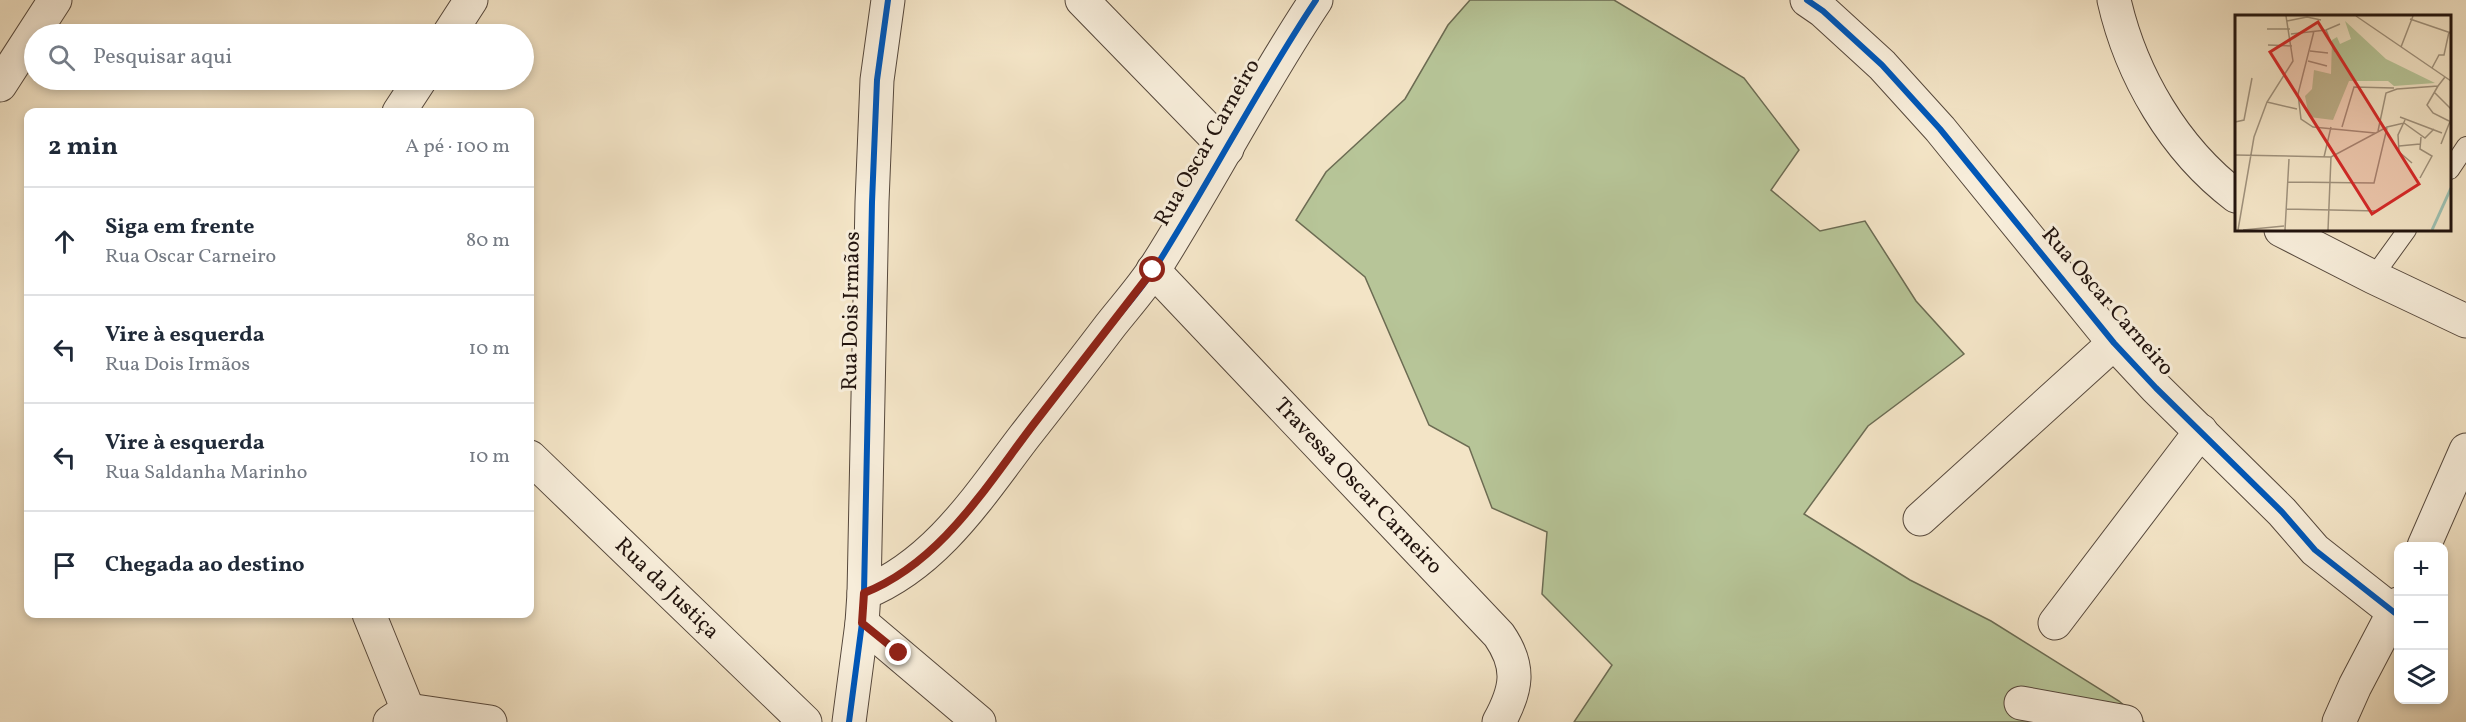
<!DOCTYPE html>
<html lang="pt">
<head>
<meta charset="utf-8">
<style>
  :root { --surface:#fff; --page:#f6f6f7; --text:#1f2937; --muted:#747a83; --line:#e0e1e3 }
  body { margin:0; font-family:Vollkorn,serif; background:var(--page); color:var(--text) }
  .controls { position:absolute; right:18px; bottom:18px; display:grid; overflow:hidden; border-radius:12px; box-shadow:0 3px 9px #0003 }
  .controls button { width:54px; height:54px; display:grid; place-items:center; padding:0; border:0; border-bottom:2px solid var(--line); background:var(--surface); color:var(--text); font:30px sans-serif }
  .stop { position:absolute; width:18px; height:18px; margin:-14px; border:4px solid #8f2418; border-radius:50%; background:#fff }
  .stop.end { background:#8f2418; border-color:#fff; box-shadow:0 2px 6px #0008 }
  .list { margin:0; padding:0; list-style:none }
  h2 { display:flex; justify-content:space-between; align-items:center; height:78px; margin:0; padding:0 24px; font-size:26px }
  h2 small { font-size:20px; font-weight:400; color:var(--muted) }
  .list li { display:grid; grid-template-columns:39px 1fr auto; gap:18px; align-items:center; box-sizing:border-box; height:108px; padding:0 24px; border-top:2px solid var(--line) }
  .list b { display:block; font-size:22px; white-space:nowrap }
  .list p { margin:0; font-size:20px; white-space:nowrap; color:var(--muted) }
  .list em { font-size:20px; font-style:normal; color:var(--muted) }
  .icon { flex:none; width:33px; height:33px; fill:none; stroke:currentColor; stroke-width:2; stroke-linecap:round; stroke-linejoin:round }
  .map { position:relative; flex:none; width:2466px; height:722px; overflow:hidden }
  .search { position:absolute; background:var(--surface); box-shadow:0 3px 9px #0003; left:24px; top:24px; width:510px; height:66px; display:flex; align-items:center; gap:15px; box-sizing:border-box; padding:0 21px; border-radius:33px; color:var(--muted); font-size:22px }
  .panel { position:absolute; background:var(--surface); box-shadow:0 3px 9px #0003; left:24px; top:108px; width:510px; height:510px; border-radius:12px }
  .map>svg:first-child { display:block }
  .green { fill:#b7c598; stroke:#6c6c53; stroke-width:1.5 }
  .lines { fill:none; stroke-linecap:round; stroke-linejoin:round }
  .service-casing { stroke:#56483c; stroke-width:20 }
  .minor-casing { stroke:#56483c; stroke-width:35 }
  .service { stroke:#f7edda; stroke-width:18 }
  .minor { stroke:#f7edda; stroke-width:33 }
  .cycleway-casing { stroke:#f7edda; stroke-width:10 }
  .cycleway { stroke:#0057b8; stroke-width:6 }
  .route { stroke:#8f2418; stroke-width:8 }
  .labels { text-anchor:middle; dominant-baseline:central; stroke-width:6; stroke-linejoin:round; paint-order:stroke }
  .street-label { font-size:22px; fill:#22140e; stroke:#f7edda }
  .inset-river { fill:none; stroke:#9cbfb0; stroke-width:3 }
  .inset-road { fill:none; stroke:#9f917c; stroke-width:1.5 }
  .view { fill:#d62828; fill-opacity:0.15; stroke:#d62828; stroke-width:3 }
  .inset-edge { fill:none; stroke:#22140e; stroke-width:3 }
</style>
</head>
<body>
<div class="map">
<svg width="2466" height="722" viewBox="0 0 2466 722">
  <rect width="100%" height="100%" fill="#f3e4c6"/>
  <filter id="stains"><feTurbulence type="fractalNoise" baseFrequency=".00333" numOctaves="4"/><feColorMatrix values="0 0 0 0 .2 0 0 0 0 .09 0 0 0 0 .02 0 0 0 .5 -.17"/></filter>
  <radialGradient id="worn" r=".72"><stop offset=".6" stop-color="#630" stop-opacity="0"/><stop offset="1" stop-color="#630" stop-opacity=".3"/></radialGradient>
  <polygon class="green" points="1470,0 1614,0 1744,78 1799,150 1771,190 1820,231 1865,221 1916,301 1964,354 1868,426 1804,514 1910,580 1991,621 2119,701 2144,722 1574,722 1612,665 1542,594 1547,532 1492,508 1469,447 1429,425 1365,277 1296,220 1326,172 1405,99 1448,25"/>
  <g class="lines">
    <g class="service-casing">
      <g id="service">
        <polyline points="2450,170 2466,146"/>
        <polyline points="2373,277 2407,230"/>
      </g>
    </g>
    <g class="minor-casing">
      <g id="minor">
        <polyline points="1082,0 1227,149"/>
        <polyline points="1807,0 1823,11 1882,65 1940,129 2114,343 2156,388 2282,512 2315,550 2395,613"/>
        <path d="M2114,0c17,75 60,149 122,196"/>
        <polyline points="449,34 471,0"/>
        <polyline points="0,85 55,0"/>
        <polyline points="399,112 420,80"/>
        <polyline points="2281,230 2373,277 2466,321"/>
        <path id="s1" d="M1153,270l346,365c22,32 18,54 0,87"/>
        <path id="s2" d="M530,457l275,265"/>
        <polyline points="1920,519 2114,343"/>
        <polyline points="2424,546 2466,450"/>
        <path d="M864,593c72,-29 115,-97 160,-156 29,-37 58,-74 86,-111 15,-19 32,-38 45,-58 56,-88 103,-181 161,-268"/>
        <polyline points="369,614 408,710"/>
        <polyline points="862,623 979,722"/>
        <polyline points="2055,623 2201,431"/>
        <polyline points="2021,703 2126,722"/>
        <polyline points="390,722 408,710 490,722"/>
        <polyline points="849,722 862,623 864,593 872,202 877,80 888,0"/>
        <polyline points="2339,722 2355,686 2398,604"/>
      </g>
    </g>
    <use href="#service" class="service"/>
    <use href="#minor" class="minor"/>
    <g class="cycleway-casing">
      <g id="cycleway">
        <polyline points="1807,0 1823,11 1882,65 1940,129 2114,343 2156,388 2282,512 2315,550 2395,613"/>
        <path d="M864,593c72,-29 115,-97 160,-156 29,-37 58,-74 86,-111 15,-19 32,-38 45,-58 56,-88 103,-181 161,-268"/>
        <polyline points="849,722 862,623 864,593 872,202 877,80 888,0"/>
      </g>
    </g>
    <use href="#cycleway" class="cycleway"/>
  </g>
  <g class="lines">
    <path class="route" d="M899,653l-37,-30 2,-30c76,-30 121,-105 169,-168 40,-51 80,-103 120,-155"/>
  </g>
  <g class="labels">
    <g class="street-label">
      <text transform="translate(1208 143) rotate(-60)">Rua Oscar Carneiro</text>
      <text transform="translate(2107 302) rotate(49)">Rua Oscar Carneiro</text>
      <text transform="translate(852 311) rotate(-89)">Rua Dois Irmãos</text>
      <text stroke="none"><textPath href="#s1" startOffset="298">Travessa Oscar Carneiro</textPath></text>
      <text stroke="none"><textPath href="#s2" startOffset="190">Rua da Justiça</textPath></text>
    </g>
  </g>
  <g transform="translate(2235 15)">
    <rect width="216" height="216" fill="#f3e4c6"/>
    <path d="M110,6l41,38 49,24 -41,3 -6,-5h-39l-16,39 -24,-3 -4,-21 7,-7 2,-19 17,4 1,-34 5,-3 3,7 11,-5z" fill="#b7c598"/>
    <path class="inset-river" d="M197,215l19,-42"/>
    <path class="inset-road" d="M121,1l95,65M175,4l41,14M52,6l20,-4 14,3M32,14h23M91,15l9,22M79,16l-16,63 3,25 12,8 62,6M56,19l35,-4 14,-6M33,30l24,1M166,32l12,-31M75,36l18,2M73,46l19,5M197,53l7,-13h5l5,-23M203,71l-11,19 6,8 16,8M199,77l17,17M32,87l30,7M165,102l42,16M170,105l-7,15 1,17 13,11M0,107l9,-2 8,-42M107,112l12,-40 40,1M143,116l8,-38 11,-4 41,-3 7,-9M206,129l10,-25M164,131l21,-2M0,140l96,2 56,-30 17,-4 21,15 9,-9M89,142l7,-30M185,163l12,-22 -12,-7 1,-12M53,167l86,1 13,-55M51,194l92,2M3,215l16,-93 13,-35 26,-41 -7,-45M8,215l41,-4M50,215l4,-71M93,215l3,-73"/>
    <path class="view" d="M83,7l101,162 -47,30 -102,-162z"/>
    <rect width="216" height="216" class="inset-edge"/>
  </g>
  <rect width="100%" height="100%" filter="url(#stains)"/>
  <rect width="100%" height="100%" fill="url(#worn)"/>
</svg>
<div class="controls">
<button>+</button>
<button>−</button>
<button><svg class="icon" aria-label="layers" viewBox="0 0 24 24"><path d="M12 4l9 5-9 5-9-5zM3 14l9 5 9-5"/></svg></button>
</div>
<div class="stop" style="left:1153px;top:270px"></div>
<div class="stop end" style="left:899px;top:653px"></div>
<div class="search"><svg class="icon" aria-label="search" viewBox="0 0 24 24"><circle cx="10" cy="10" r="6"/><path d="M15 15l6 6"/></svg>Pesquisar aqui</div>
<section class="panel">
<h2>2 min<small>A pé · 100 m</small></h2>
<ul class="list">
<li><svg class="icon" aria-label="ahead" viewBox="0 0 24 24"><path d="M12 20V5M6 11l6-6 6 6"/></svg><div><b>Siga em frente</b><p>Rua Oscar Carneiro</p></div><em>80 m</em></li>
<li><svg class="icon" aria-label="left" viewBox="0 0 24 24"><path d="M17 20v-9H6M10 6l-5 5 5 5"/></svg><div><b>Vire à esquerda</b><p>Rua Dois Irmãos</p></div><em>10 m</em></li>
<li><svg class="icon" aria-label="left" viewBox="0 0 24 24"><path d="M17 20v-9H6M10 6l-5 5 5 5"/></svg><div><b>Vire à esquerda</b><p>Rua Saldanha Marinho</p></div><em>10 m</em></li>
<li><svg class="icon" aria-label="arrive" viewBox="0 0 24 24"><path d="M6 21V4h12l-3 4 3 4H6"/></svg><div><b>Chegada ao destino</b></div></li>
</ul>
</section>
</div>
</body>
</html>
